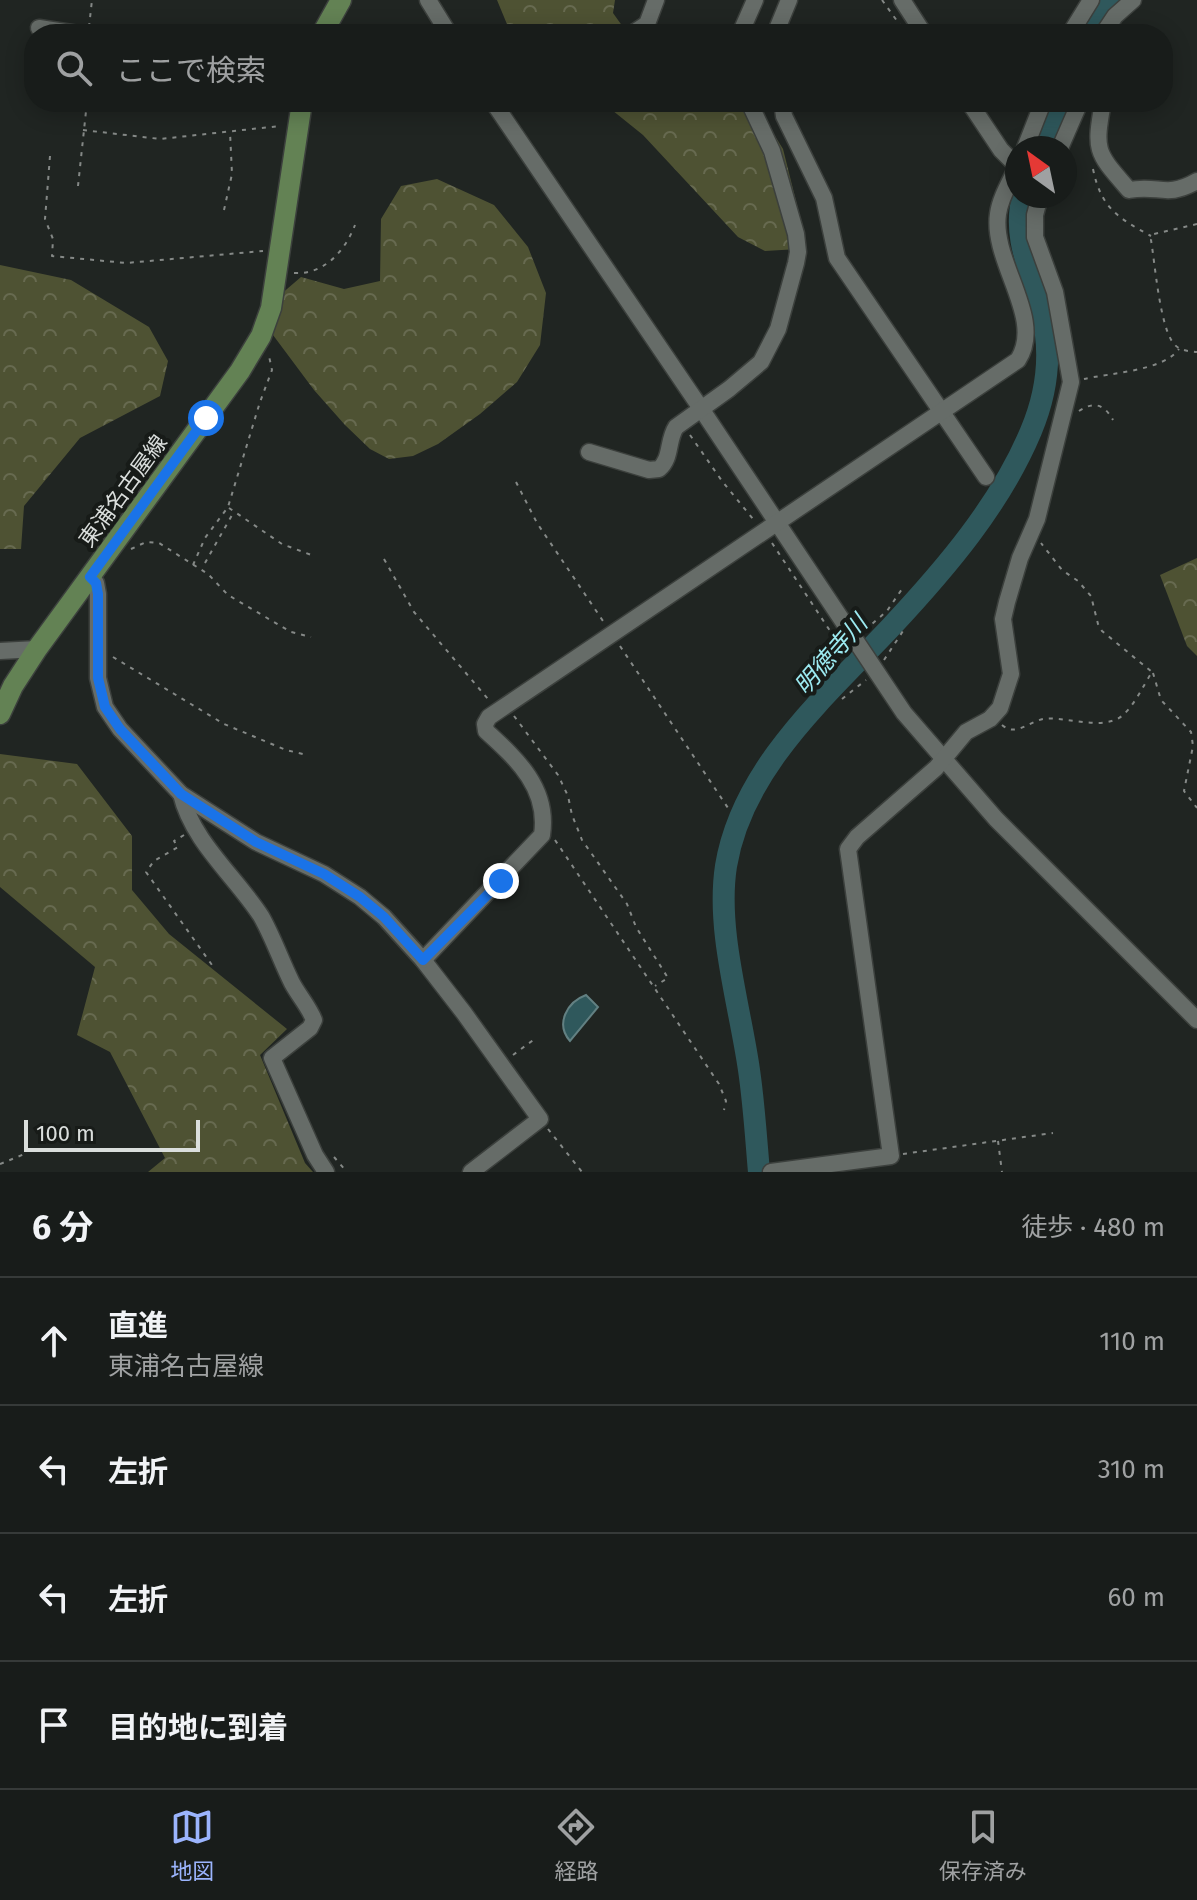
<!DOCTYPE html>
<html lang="ja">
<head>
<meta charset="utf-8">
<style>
  :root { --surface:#181c1a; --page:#212523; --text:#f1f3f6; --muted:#9fa1a2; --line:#363a39; --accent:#9bb4fd }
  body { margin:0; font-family:"Fira Sans","Noto Sans JP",sans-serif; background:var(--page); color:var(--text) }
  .compass { position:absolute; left:1005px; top:136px; width:72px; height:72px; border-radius:50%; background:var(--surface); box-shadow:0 4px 20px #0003; rotate:327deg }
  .scale { position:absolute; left:24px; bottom:20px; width:176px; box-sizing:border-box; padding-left:8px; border:4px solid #dadedc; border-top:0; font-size:22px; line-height:28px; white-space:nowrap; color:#dadedc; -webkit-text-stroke:6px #171b18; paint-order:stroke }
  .stop { position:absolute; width:24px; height:24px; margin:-18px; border:6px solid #1a73e8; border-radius:50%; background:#fff }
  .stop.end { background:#1a73e8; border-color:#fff; box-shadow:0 2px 8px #0008 }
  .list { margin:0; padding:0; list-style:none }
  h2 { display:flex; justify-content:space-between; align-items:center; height:104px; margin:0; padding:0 32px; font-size:34px }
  h2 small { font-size:26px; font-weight:400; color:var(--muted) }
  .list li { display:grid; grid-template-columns:52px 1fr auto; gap:24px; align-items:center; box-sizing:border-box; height:128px; padding:0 32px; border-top:2px solid var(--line) }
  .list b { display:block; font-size:30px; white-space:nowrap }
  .list p { margin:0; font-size:26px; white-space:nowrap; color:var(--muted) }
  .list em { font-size:26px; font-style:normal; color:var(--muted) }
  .icon { flex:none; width:44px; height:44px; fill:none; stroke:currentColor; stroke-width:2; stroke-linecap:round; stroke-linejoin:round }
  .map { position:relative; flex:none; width:1197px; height:1172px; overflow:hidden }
  .search { position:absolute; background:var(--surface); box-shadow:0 4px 20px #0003; left:24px; right:24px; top:24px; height:88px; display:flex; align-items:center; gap:20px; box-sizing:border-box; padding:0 28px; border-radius:32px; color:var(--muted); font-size:30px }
  .sheet { height:616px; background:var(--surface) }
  nav { display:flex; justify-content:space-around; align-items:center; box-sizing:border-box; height:112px; border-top:2px solid var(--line); background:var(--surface); font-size:22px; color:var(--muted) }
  nav a { display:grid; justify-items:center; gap:4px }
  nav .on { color:var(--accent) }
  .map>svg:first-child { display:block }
  .forest { fill:url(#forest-crowns) }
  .water { fill:#2f585c; stroke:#628082; stroke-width:2 }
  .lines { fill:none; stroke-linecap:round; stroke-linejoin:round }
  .river { stroke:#2f585c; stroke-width:22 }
  .minor-casing { stroke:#3c403d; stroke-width:19 }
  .major-casing { stroke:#3c403d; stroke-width:23 }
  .path { stroke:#858987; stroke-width:2; stroke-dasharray:4 6; stroke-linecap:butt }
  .minor { stroke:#666c68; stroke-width:16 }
  .major { stroke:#638254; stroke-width:20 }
  .route { stroke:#1a73e8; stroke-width:10 }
  .labels { text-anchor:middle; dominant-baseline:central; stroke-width:8; stroke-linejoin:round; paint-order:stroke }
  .street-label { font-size:22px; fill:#dadedc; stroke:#171b18 }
  .water-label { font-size:24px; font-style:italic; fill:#9ceaf1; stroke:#171b18 }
</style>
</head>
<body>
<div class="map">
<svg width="1197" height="1172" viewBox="0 0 1197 1172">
  <defs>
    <pattern id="forest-crowns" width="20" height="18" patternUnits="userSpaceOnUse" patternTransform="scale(2)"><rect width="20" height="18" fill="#4e5233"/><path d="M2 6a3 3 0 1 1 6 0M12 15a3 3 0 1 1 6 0" fill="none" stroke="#676a50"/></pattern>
  </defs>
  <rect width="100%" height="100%" fill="#202522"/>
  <g class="forest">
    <polygon points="497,0 615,0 613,13 628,34 511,34"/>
    <polygon points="602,102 754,102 783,149 804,233 798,249 765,251 738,237 643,135"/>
    <polygon points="437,179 494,205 528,247 546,293 540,345 517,382 480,414 438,444 413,456 389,459 370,449 345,425 314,390 270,331 280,295 301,277 344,289 380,281 381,219 401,186"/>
    <polygon points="0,265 71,280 149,327 168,361 160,396 80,438 24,506 21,549 0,549"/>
    <polygon points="1197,558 1197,656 1187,646 1160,575"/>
    <polygon points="0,754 77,764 132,836 132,890 169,934 287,1029 260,1055 305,1163 313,1172 148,1172 165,1158 110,1052 77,1035 95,967 0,887"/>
  </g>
  <path class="water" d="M586,995l12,12 -28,34c-15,-17 -3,-39 16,-46z"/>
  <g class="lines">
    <g class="river">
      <polyline points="1090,34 1111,0"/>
      <polyline points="1042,148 1062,102"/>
      <path d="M759,1172c-3,-34 -5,-68 -10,-102 -9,-64 -33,-140 -23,-204 16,-98 100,-170 165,-239 55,-59 109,-122 140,-196 16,-38 21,-78 11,-118 -10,-40 -30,-74 -19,-117"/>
    </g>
    <g class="minor-casing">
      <g id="minor">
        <polyline points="428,0 449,34"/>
        <polyline points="902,0 924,34"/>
        <polyline points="39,28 78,34"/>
        <polyline points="632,34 647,24 656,0"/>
        <polyline points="740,34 755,0"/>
        <polyline points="775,34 789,0"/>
        <polyline points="1070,34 1091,0"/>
        <polyline points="1103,34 1115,16 1133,0"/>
        <polyline points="493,102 702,410 904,713 996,819 1197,1020"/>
        <polyline points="782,102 784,116 824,198 837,258 986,477"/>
        <polyline points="969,102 1001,150 1017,166"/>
        <path d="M1103,102c-9,50 -7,50 26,88 31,-6 36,9 68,-9"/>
        <polyline points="1025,148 1043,102"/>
        <polyline points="1060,148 1080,102"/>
        <path d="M589,452l60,18 10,-1c13,-11 8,-28 17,-42l53,-38 32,-27 17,-33 18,-66 2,-11 -2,-18 -24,-83 -23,-49"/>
        <polyline points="90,577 96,583 98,594 98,678 105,707 120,729 181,794 256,842 324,874 360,897 384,917 423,960 464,1013 540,1119 471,1172"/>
        <polyline points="0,651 37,649"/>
        <path d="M181,794c11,47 54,82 80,122 12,21 20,45 31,67 7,13 17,24 22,37l-4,8 -38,30 43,97 11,17"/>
        <path d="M423,960l119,-125c7,-46 -24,-75 -56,-104l-1,-7 4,-7 529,-357c27,-42 -27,-98 -20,-146 2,-16 12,-32 19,-47"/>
        <polyline points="771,1172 891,1156 848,849 857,837 936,768 966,732 990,719 1000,708 1011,674 1003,619 1007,602 1020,558 1037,519 1071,382 1055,292 1035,237 1035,215 1040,196"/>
      </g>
    </g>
    <g class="major-casing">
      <g id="major">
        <polyline points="322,34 341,0"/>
        <polyline points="0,714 13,686 37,649 240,371 261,336 271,308 302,102"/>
      </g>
    </g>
    <g class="path">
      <polyline points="882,0 900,25"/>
      <polyline points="89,27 92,0"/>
      <polyline points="83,130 160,139 280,126"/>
      <polyline points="50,156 45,219 53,239 52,256 126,263 263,251"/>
      <path d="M1093,169c8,39 25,49 58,67"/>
      <polyline points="78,186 87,102"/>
      <polyline points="224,210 232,174 230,132"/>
      <path d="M1197,224l-43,10 -3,6c4,24 9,88 23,104 6,7 15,7 23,8"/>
      <path d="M294,273c30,2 51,-22 61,-48"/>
      <path d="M1084,379c26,-6 79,-8 95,-30"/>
      <path d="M1079,411c15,-10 25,-7 34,9"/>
      <polyline points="690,435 722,481 753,519"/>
      <polyline points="516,482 537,523 603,621"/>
      <polyline points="229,508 282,544 314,556"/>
      <polyline points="772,543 844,652"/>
      <polyline points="131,549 146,542 159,543 208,574 228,595 291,632 311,637"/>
      <polyline points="384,559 414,612 488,699"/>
      <polyline points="205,563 232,515"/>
      <polyline points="193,565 205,538 228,507 260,402 272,370 269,356"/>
      <polyline points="865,630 887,611 902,589"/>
      <polyline points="620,646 728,808"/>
      <polyline points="113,657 224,724 286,750 303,754"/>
      <polyline points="884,660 905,628"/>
      <polyline points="1153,673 1161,700 1191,732 1193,746 1184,791 1197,808"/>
      <polyline points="824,680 844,652"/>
      <polyline points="842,699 866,680"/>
      <polyline points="514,716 558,775 568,796 572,815 582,840 627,904 636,927 668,978 655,986"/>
      <path d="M1002,725c14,12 26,-3 41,-6 23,-3 54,11 76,-1 14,-9 24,-32 33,-46l-50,-41 -4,-7 -7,-28 -13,-15 -16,-11 -21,-27"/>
      <polyline points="184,835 174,841 178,847 154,861 146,872 212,965"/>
      <polyline points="555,840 719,1084 726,1101 724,1110"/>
      <polyline points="513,1055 536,1038"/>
      <polyline points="548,1129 582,1172"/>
      <polyline points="998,1141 1002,1172"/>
      <polyline points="903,1154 1053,1133"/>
      <polyline points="334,1157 347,1172"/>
      <polyline points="0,1164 27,1153"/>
    </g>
    <use href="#minor" class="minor"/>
    <use href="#major" class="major"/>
  </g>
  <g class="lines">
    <polyline class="route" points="206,418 90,577 96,583 98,594 98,678 105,707 120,729 181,794 256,842 324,874 360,897 384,917 423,960 501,881"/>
  </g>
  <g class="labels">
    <g class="street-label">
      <text transform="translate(123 491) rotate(-54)">東浦名古屋線</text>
    </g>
    <g class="water-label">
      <text transform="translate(831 655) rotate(-49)">明徳寺川</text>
    </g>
  </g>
</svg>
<svg class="compass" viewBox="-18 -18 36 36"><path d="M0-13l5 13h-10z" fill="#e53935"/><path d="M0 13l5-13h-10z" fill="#9fa1a2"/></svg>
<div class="scale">100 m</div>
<div class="stop" style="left:206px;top:418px"></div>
<div class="stop end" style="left:501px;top:881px"></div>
<div class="search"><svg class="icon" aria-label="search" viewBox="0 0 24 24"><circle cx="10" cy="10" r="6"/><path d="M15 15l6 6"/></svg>ここで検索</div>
</div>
<section class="sheet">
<h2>6 分<small>徒歩 · 480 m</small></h2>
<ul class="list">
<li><svg class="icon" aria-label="ahead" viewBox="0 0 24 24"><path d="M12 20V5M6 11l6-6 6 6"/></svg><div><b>直進</b><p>東浦名古屋線</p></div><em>110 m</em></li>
<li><svg class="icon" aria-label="left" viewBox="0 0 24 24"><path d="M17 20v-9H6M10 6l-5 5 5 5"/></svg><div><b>左折</b></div><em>310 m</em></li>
<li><svg class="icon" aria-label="left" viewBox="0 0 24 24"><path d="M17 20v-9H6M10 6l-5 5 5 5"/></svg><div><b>左折</b></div><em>60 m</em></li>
<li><svg class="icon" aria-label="arrive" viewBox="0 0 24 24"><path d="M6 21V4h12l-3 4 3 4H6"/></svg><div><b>目的地に到着</b></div></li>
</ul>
</section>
<nav>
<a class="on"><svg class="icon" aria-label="map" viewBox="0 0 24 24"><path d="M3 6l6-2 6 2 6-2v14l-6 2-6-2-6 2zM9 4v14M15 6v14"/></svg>地図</a>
<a><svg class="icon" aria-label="directions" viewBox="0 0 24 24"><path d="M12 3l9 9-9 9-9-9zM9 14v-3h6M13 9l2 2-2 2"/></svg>経路</a>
<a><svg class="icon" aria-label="saved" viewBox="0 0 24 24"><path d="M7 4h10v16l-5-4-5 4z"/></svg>保存済み</a>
</nav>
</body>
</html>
